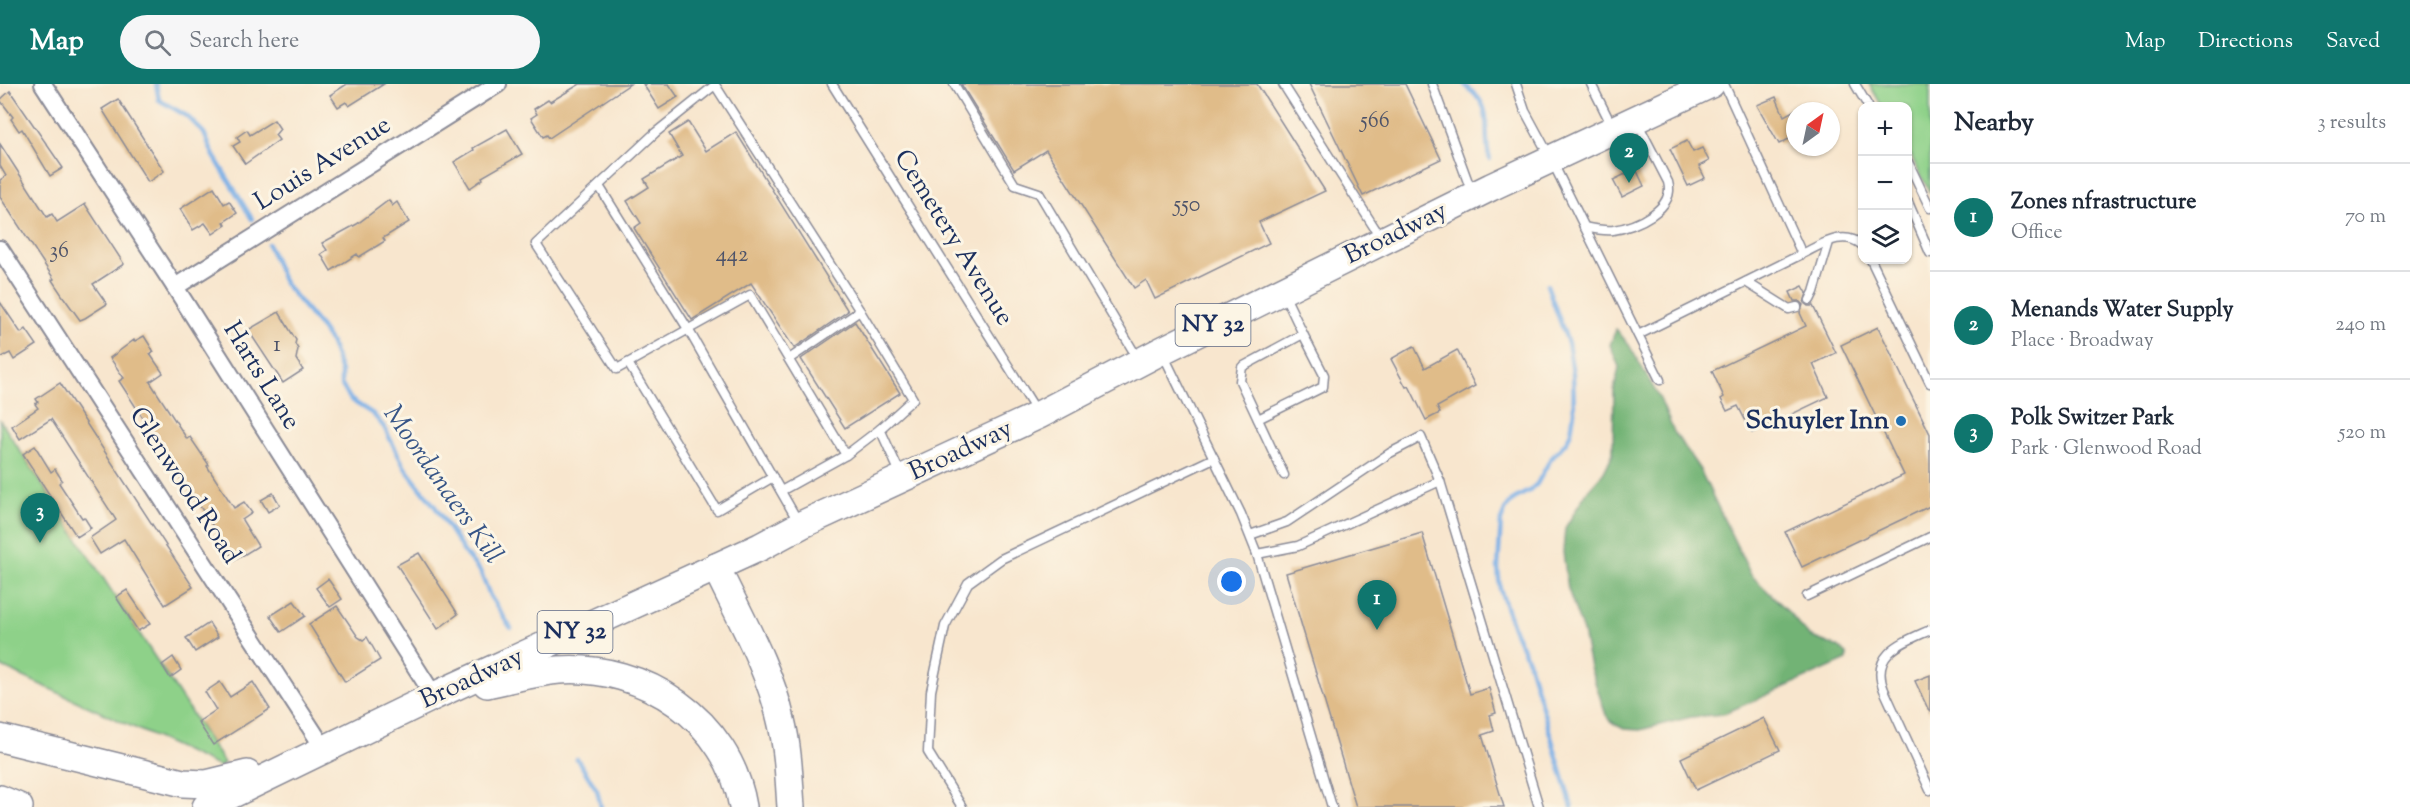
<!DOCTYPE html>
<html lang="en">
<head>
<meta charset="utf-8">
<style>
  :root { --surface:#fff; --page:#f6f6f7; --text:#1f2937; --muted:#747a83; --line:#e0e1e3; --accent:#0f766e }
  body { margin:0; font-family:"Sorts Mill Goudy",serif; background:var(--page); color:var(--text) }
  .controls { position:absolute; right:18px; top:18px; display:grid; overflow:hidden; border-radius:12px; box-shadow:0 2px 4px #0004 }
  .controls button { width:54px; height:54px; display:grid; place-items:center; padding:0; border:0; border-bottom:2px solid var(--line); background:var(--surface); color:var(--text); font:30px sans-serif }
  .compass { position:absolute; left:1786px; top:18px; width:54px; height:54px; border-radius:50%; background:var(--surface); box-shadow:0 2px 4px #0004; rotate:33deg }
  .you { position:absolute; left:1232px; top:498px; width:21px; height:21px; margin:-15px; border:4px solid #fff; border-radius:50%; background:#1a73e8; box-shadow:0 0 0 9px #1a73e833 }
  .badge { display:grid; place-items:center; width:39px; height:39px; border-radius:50%; background:var(--accent); color:#fff; font-size:20px; font-weight:700 }
  .pin { position:absolute; translate:-50% -50px; filter:drop-shadow(0 2px 3px #0008) }
  .pin::after { content:''; position:absolute; top:32px; width:21px; height:18px; background:inherit; clip-path:polygon(0 0,100% 0,50% 100%) }
  .list { margin:0; padding:0; list-style:none }
  h2 { display:flex; justify-content:space-between; align-items:center; height:78px; margin:0; padding:0 24px; font-size:26px }
  h2 small { font-size:20px; font-weight:400; color:var(--muted) }
  .list li { display:grid; grid-template-columns:39px 1fr auto; gap:18px; align-items:center; box-sizing:border-box; height:108px; padding:0 24px; border-top:2px solid var(--line) }
  .list b { display:block; font-size:22px; white-space:nowrap }
  .list p { margin:0; font-size:20px; white-space:nowrap; color:var(--muted) }
  .list em { font-size:20px; font-style:normal; color:var(--muted) }
  .icon { flex:none; width:33px; height:33px; fill:none; stroke:currentColor; stroke-width:2; stroke-linecap:round; stroke-linejoin:round }
  .map { position:relative; flex:none; width:1930px; height:723px; overflow:hidden }
  header { display:flex; align-items:center; gap:36px; box-sizing:border-box; height:84px; padding:0 30px; background:var(--accent); color:#fff }
  header strong { font-size:28px }
  nav { display:flex; gap:33px; margin-inline-start:auto; font-size:21px }
  .search { width:420px; height:54px; background:var(--page); display:flex; align-items:center; gap:15px; box-sizing:border-box; padding:0 21px; border-radius:33px; color:var(--muted); font-size:22px }
  main { display:flex }
  aside { flex:1; background:var(--surface) }
  .map>svg:first-child { display:block }
  .green { fill:#8ed189; stroke:#548074; stroke-width:1.5 }
  .forest { fill:#72b375; stroke:#46716a; stroke-width:1.5 }
  .lines { fill:none; stroke-linecap:round; stroke-linejoin:round }
  .stream { stroke:#77ade6; stroke-width:4.5 }
  .building { fill:#e0bc89 }
  .lane-casing { stroke:#8a8a96; stroke-width:11 }
  .street-casing { stroke:#8a8a96; stroke-width:20 }
  .primary-casing { stroke:#8a8a96; stroke-width:30 }
  .lane { stroke:#fff; stroke-width:8 }
  .street { stroke:#fff; stroke-width:16 }
  .primary { stroke:#fff; stroke-width:27 }
  .poi-dot { fill:#1f6fb2; stroke:#fcf5e5; stroke-width:2 }
  .labels { text-anchor:middle; dominant-baseline:central; stroke-width:6; stroke-linejoin:round; paint-order:stroke }
  .number-label { font-size:22px; fill:#4c5269 }
  .shield { fill:#fcf5e5; stroke:#5e6a86; stroke-width:1.5 }
  .shield-label { font-size:24px; font-weight:bold; fill:#1b2f5e }
  .street-label { font-size:26px; fill:#1b2f5e; stroke:#fcf5e5 }
  .poi-label { font-size:26px; font-weight:bold; fill:#1b2f5e; stroke:#fcf5e5; text-anchor:end }
  .water-label { font-size:27px; font-style:italic; fill:#375587; stroke:#fcf5e5 }
</style>
</head>
<body>
<header>
<strong>Map</strong>
<div class="search"><svg class="icon" aria-label="search" viewBox="0 0 24 24"><circle cx="10" cy="10" r="6"/><path d="M15 15l6 6"/></svg>Search here</div>
<nav><a>Map</a><a>Directions</a><a>Saved</a></nav>
</header>
<main>
<div class="map">
<svg width="1930" height="723" viewBox="0 0 1930 723">
  <rect width="100%" height="100%" fill="#fcf5e5"/>
  <filter id="ink" filterUnits="userSpaceOnUse"><feTurbulence type="fractalNoise" baseFrequency=".0167" numOctaves="2"/><feDisplacementMap in="SourceGraphic" scale="12" xChannelSelector="R" yChannelSelector="G"/><feConvolveMatrix kernelMatrix="1 2 1 2 8 2 1 2 1" color-interpolation-filters="sRGB"/></filter>
  <filter id="wash" filterUnits="userSpaceOnUse"><feTurbulence type="fractalNoise" baseFrequency=".008" numOctaves="4" result="noise"/><feDisplacementMap in="SourceGraphic" scale="24" xChannelSelector="R" yChannelSelector="G"/><feGaussianBlur stdDeviation="1.35" result="paint"/><feColorMatrix in="noise" values="0 0 0 0 0 0 0 0 0 0 0 0 0 0 0 0 0 1.4 0 .05"/><feComposite in="paint" operator="in"/></filter>
  <g filter="url(#wash)">
    <rect width="100%" height="100%" fill="#f8e6ce"/>
    <g class="green">
      <polygon points="1869,0 1930,0 1930,109 1908,66 1908,22 1882,22"/>
      <polygon points="0,336 224,679 220,683 0,582"/>
    </g>
    <polygon class="forest" points="1616,245 1629,261 1660,315 1674,348 1700,386 1751,491 1784,523 1809,552 1838,563 1847,570 1847,576 1723,630 1691,633 1640,646 1624,645 1614,640 1606,631 1590,583 1583,548 1568,505 1563,468 1565,444 1588,406 1604,388 1613,369 1614,306 1619,283 1610,261"/>
    <g class="lines">
      <g class="stream">
        <polyline points="156,0 159,16 187,32 204,49 214,72 252,135"/>
        <path d="M1464,0c6,6 13,11 17,18 10,15 2,38 9,57"/>
        <polyline points="268,160 284,199 319,241 331,259 341,288 341,300 351,316 373,330 384,343 405,384 436,424 466,471 480,487 490,512 511,544"/>
        <polyline points="1547,201 1568,259 1573,290 1574,328 1571,348 1567,357 1550,376 1537,400 1529,407 1514,415 1506,424 1501,436 1498,484 1500,505 1514,546 1528,576 1572,723"/>
        <polyline points="577,675 597,706 601,723"/>
      </g>
    </g>
    <g id="blocks">
      <g class="building">
        <polygon points="347,0 384,0 349,22 346,18 338,23 330,11"/>
        <polygon points="580,0 630,0 549,54 547,51 543,53 531,34 537,30 534,25 548,16 550,18"/>
        <polygon points="643,0 669,0 678,13 659,25"/>
        <polygon points="961,0 1257,0 1325,107 1259,138 1269,159 1155,215 1146,196 1134,204 1046,66 1014,86"/>
        <polygon points="1309,0 1405,0 1441,75 1363,112"/>
        <polygon points="10,7 63,84 50,92 22,45 19,47 11,35 13,33 0,16"/>
        <polygon points="1776,13 1784,32 1795,26 1795,52 1779,60 1757,21"/>
        <polygon points="118,15 164,87 148,98 102,25"/>
        <polygon points="274,36 280,45 275,51 279,56 245,80 233,62 240,58 237,53 247,46 250,51"/>
        <polygon points="688,38 706,67 736,48 848,227 794,264 751,199 692,236 634,144 641,139 627,117 649,103 644,95 682,72 669,50"/>
        <polygon points="507,45 522,70 482,93 483,95 470,104 454,78 474,66 473,64"/>
        <polygon points="1687,57 1693,68 1702,64 1709,77 1699,82 1705,94 1688,102 1670,65"/>
        <polygon points="0,60 47,133 52,130 57,138 85,120 124,180 93,200 107,220 85,234 80,236 62,211 52,196 54,195 0,113 0,96 6,92 0,82"/>
        <polygon points="1636,85 1644,102 1622,113 1613,96"/>
        <polygon points="214,103 224,120 229,117 237,129 224,138 226,141 213,150 205,139 193,146 180,125"/>
        <polygon points="389,116 392,122 397,118 409,138 383,154 385,157 359,173 357,170 331,187 321,170 327,166 322,159 357,140"/>
        <polygon points="1803,202 1807,209 1804,219 1808,222 1813,222 1836,269 1813,280 1828,313 1752,349 1738,322 1727,327 1721,315 1724,313 1712,287 1806,242 1800,229 1803,221 1799,217 1794,217 1790,208"/>
        <polygon points="0,218 21,249 26,245 37,261 14,276 10,269 0,274"/>
        <polygon points="279,228 296,256 295,260 298,265 296,275 303,286 283,299 248,246"/>
        <polygon points="855,238 900,309 845,344 801,275"/>
        <polygon points="1878,243 1930,350 1930,422 1802,483 1785,448 1904,391 1841,261"/>
        <polygon points="144,252 154,268 150,270 163,289 150,298 187,355 190,353 209,381 207,382 234,424 244,418 252,429 242,436 258,462 234,477 225,461 119,297 124,294 110,274 134,256 135,257"/>
        <polygon points="1414,262 1425,284 1457,266 1475,302 1437,323 1440,329 1426,336 1409,302 1406,303 1391,275"/>
        <polygon points="60,299 193,503 165,521 124,455 100,470 90,454 116,436 51,335 20,355 12,342 38,324 35,320 38,318 36,315"/>
        <polygon points="35,362 51,388 55,385 62,396 59,399 82,434 84,433 91,444 77,453 23,370"/>
        <polygon points="273,409 280,421 268,428 261,416"/>
        <polygon points="1422,449 1470,610 1489,604 1496,629 1490,631 1494,647 1482,651 1504,723 1356,723 1286,489"/>
        <polygon points="419,469 458,530 438,545 397,481"/>
        <polygon points="328,495 342,515 330,523 316,504"/>
        <polygon points="127,506 150,540 138,547 116,513"/>
        <polygon points="294,517 305,532 281,548 270,532"/>
        <polygon points="337,522 358,553 363,556 367,553 380,576 345,598 309,540"/>
        <polygon points="209,539 218,553 195,568 186,554"/>
        <polygon points="173,573 181,586 170,594 162,581"/>
        <polygon points="1930,591 1930,629 1915,597"/>
        <polygon points="220,598 230,613 253,598 270,625 213,661 198,638 216,626 205,608"/>
        <polygon points="1764,634 1780,666 1696,706 1681,674"/>
      </g>
    </g>
  </g>
  <g filter="url(#ink)">
    <use href="#blocks" fill-opacity="0" stroke="#8a8a96" stroke-width="1.5"/>
    <g class="lines">
      <g class="lane-casing">
        <g id="lane">
          <polyline points="832,0 1037,328"/>
          <polyline points="954,0 1015,101 1039,109 1138,275"/>
          <polyline points="1283,0 1381,154"/>
          <polyline points="1432,0 1472,109"/>
          <polyline points="1516,0 1525,27 1551,75 1660,296"/>
          <polyline points="1591,0 1612,42"/>
          <path d="M1724,0l78,170c19,-9 41,-25 60,-9"/>
          <polyline points="1855,0 1868,22"/>
          <polyline points="1908,78 1930,124"/>
          <polyline points="599,102 688,245 799,439"/>
          <polyline points="1908,118 1930,169"/>
          <path d="M1584,143c10,2 19,4 29,3 22,-3 63,-21 55,-48l-31,-60"/>
          <polyline points="1871,176 1930,299"/>
          <polyline points="1746,198 1789,225 1797,223"/>
          <polyline points="1284,210 1303,250 1242,283 1240,297 1284,391"/>
          <polyline points="1810,216 1814,208 1829,158"/>
          <polyline points="1638,251 1802,170"/>
          <polyline points="1163,270 1241,430 1257,470 1332,723"/>
          <polyline points="789,275 860,227"/>
          <polyline points="628,279 717,426 773,393"/>
          <polyline points="1258,335 1323,303 1324,291 1303,250"/>
          <polyline points="846,371 750,211 617,285 536,160 655,49 715,1 860,227 913,315 880,345"/>
          <polyline points="1440,397 1539,723"/>
          <polyline points="781,407 846,371 880,345 901,391"/>
          <polyline points="1250,451 1287,438 1390,369 1421,353 1440,397 1298,462 1257,470"/>
          <polyline points="1807,512 1930,453"/>
          <path d="M1930,546c-26,12 -61,23 -46,60l46,100"/>
          <polyline points="962,723 928,668 931,607 945,542 968,499 1001,475 1214,374"/>
        </g>
      </g>
      <g class="street-casing">
        <g id="street">
          <polyline points="43,0 175,203 434,612"/>
          <polyline points="0,165 325,666"/>
          <polyline points="175,203 498,0"/>
        </g>
      </g>
      <g class="primary-casing">
        <g id="primary">
          <path d="M716,483c23,49 53,100 65,153 7,28 8,58 10,87"/>
          <path d="M487,600c24,-5 48,-12 72,-14 85,-6 170,50 184,137"/>
          <polyline points="0,654 183,699 206,700 247,690"/>
          <polyline points="0,715 19,723"/>
          <polyline points="206,723 434,612 760,463 801,441 1039,331 1161,267 1491,103 1711,0"/>
        </g>
      </g>
      <use href="#lane" class="lane"/>
      <use href="#street" class="street"/>
      <use href="#primary" class="primary"/>
    </g>
  </g>
  <circle class="poi-dot" cx="1901" cy="337" r="6"/>
  <g class="labels">
    <g class="number-label">
      <text x="1375" y="38">566</text>
      <text x="1187" y="122">550</text>
      <text x="59" y="168">36</text>
      <text x="732" y="172">442</text>
      <text x="277" y="262">1</text>
    </g>
    <g class="shield">
      <rect x="1175.5" y="220" width="75" height="42" rx="4.5"/>
      <rect x="537.5" y="527" width="75" height="42" rx="4.5"/>
    </g>
    <g class="shield-label">
      <text x="1213" y="241">NY 32</text>
      <text x="575" y="548">NY 32</text>
    </g>
    <g class="street-label">
      <text transform="translate(323 80) rotate(-32)">Louis Avenue</text>
      <text transform="translate(1396 150) rotate(-26)">Broadway</text>
      <text transform="translate(953 154) rotate(58)">Cemetery Avenue</text>
      <text transform="translate(261 292) rotate(58)">Harts Lane</text>
      <text transform="translate(961 367) rotate(-25)">Broadway</text>
      <text transform="translate(184 402) rotate(57)">Glenwood Road</text>
      <text transform="translate(472 595) rotate(-25)">Broadway</text>
    </g>
    <g class="poi-label">
      <text x="1889" y="337">Schuyler Inn</text>
    </g>
    <g class="water-label">
      <text transform="translate(442 401) rotate(55)">Moordanaers Kill</text>
    </g>
  </g>
</svg>
<div class="controls">
<button>+</button>
<button>−</button>
<button><svg class="icon" aria-label="layers" viewBox="0 0 24 24"><path d="M12 4l9 5-9 5-9-5zM3 14l9 5 9-5"/></svg></button>
</div>
<svg class="compass" viewBox="-18 -18 36 36"><path d="M0-13l5 13h-10z" fill="#e53935"/><path d="M0 13l5-13h-10z" fill="#747a83"/></svg>
<div class="you"></div>
<div class="pin badge" style="left:1377px;top:546px">1</div>
<div class="pin badge" style="left:1629px;top:99px">2</div>
<div class="pin badge" style="left:40px;top:459px">3</div>
</div>
<aside>
<h2>Nearby<small>3 results</small></h2>
<ul class="list">
<li><span class="badge">1</span><div><b>Zones nfrastructure</b><p>Office</p></div><em>70 m</em></li>
<li><span class="badge">2</span><div><b>Menands Water Supply</b><p>Place · Broadway</p></div><em>240 m</em></li>
<li><span class="badge">3</span><div><b>Polk Switzer Park</b><p>Park · Glenwood Road</p></div><em>520 m</em></li>
</ul>
</aside>
</main>
</body>
</html>
